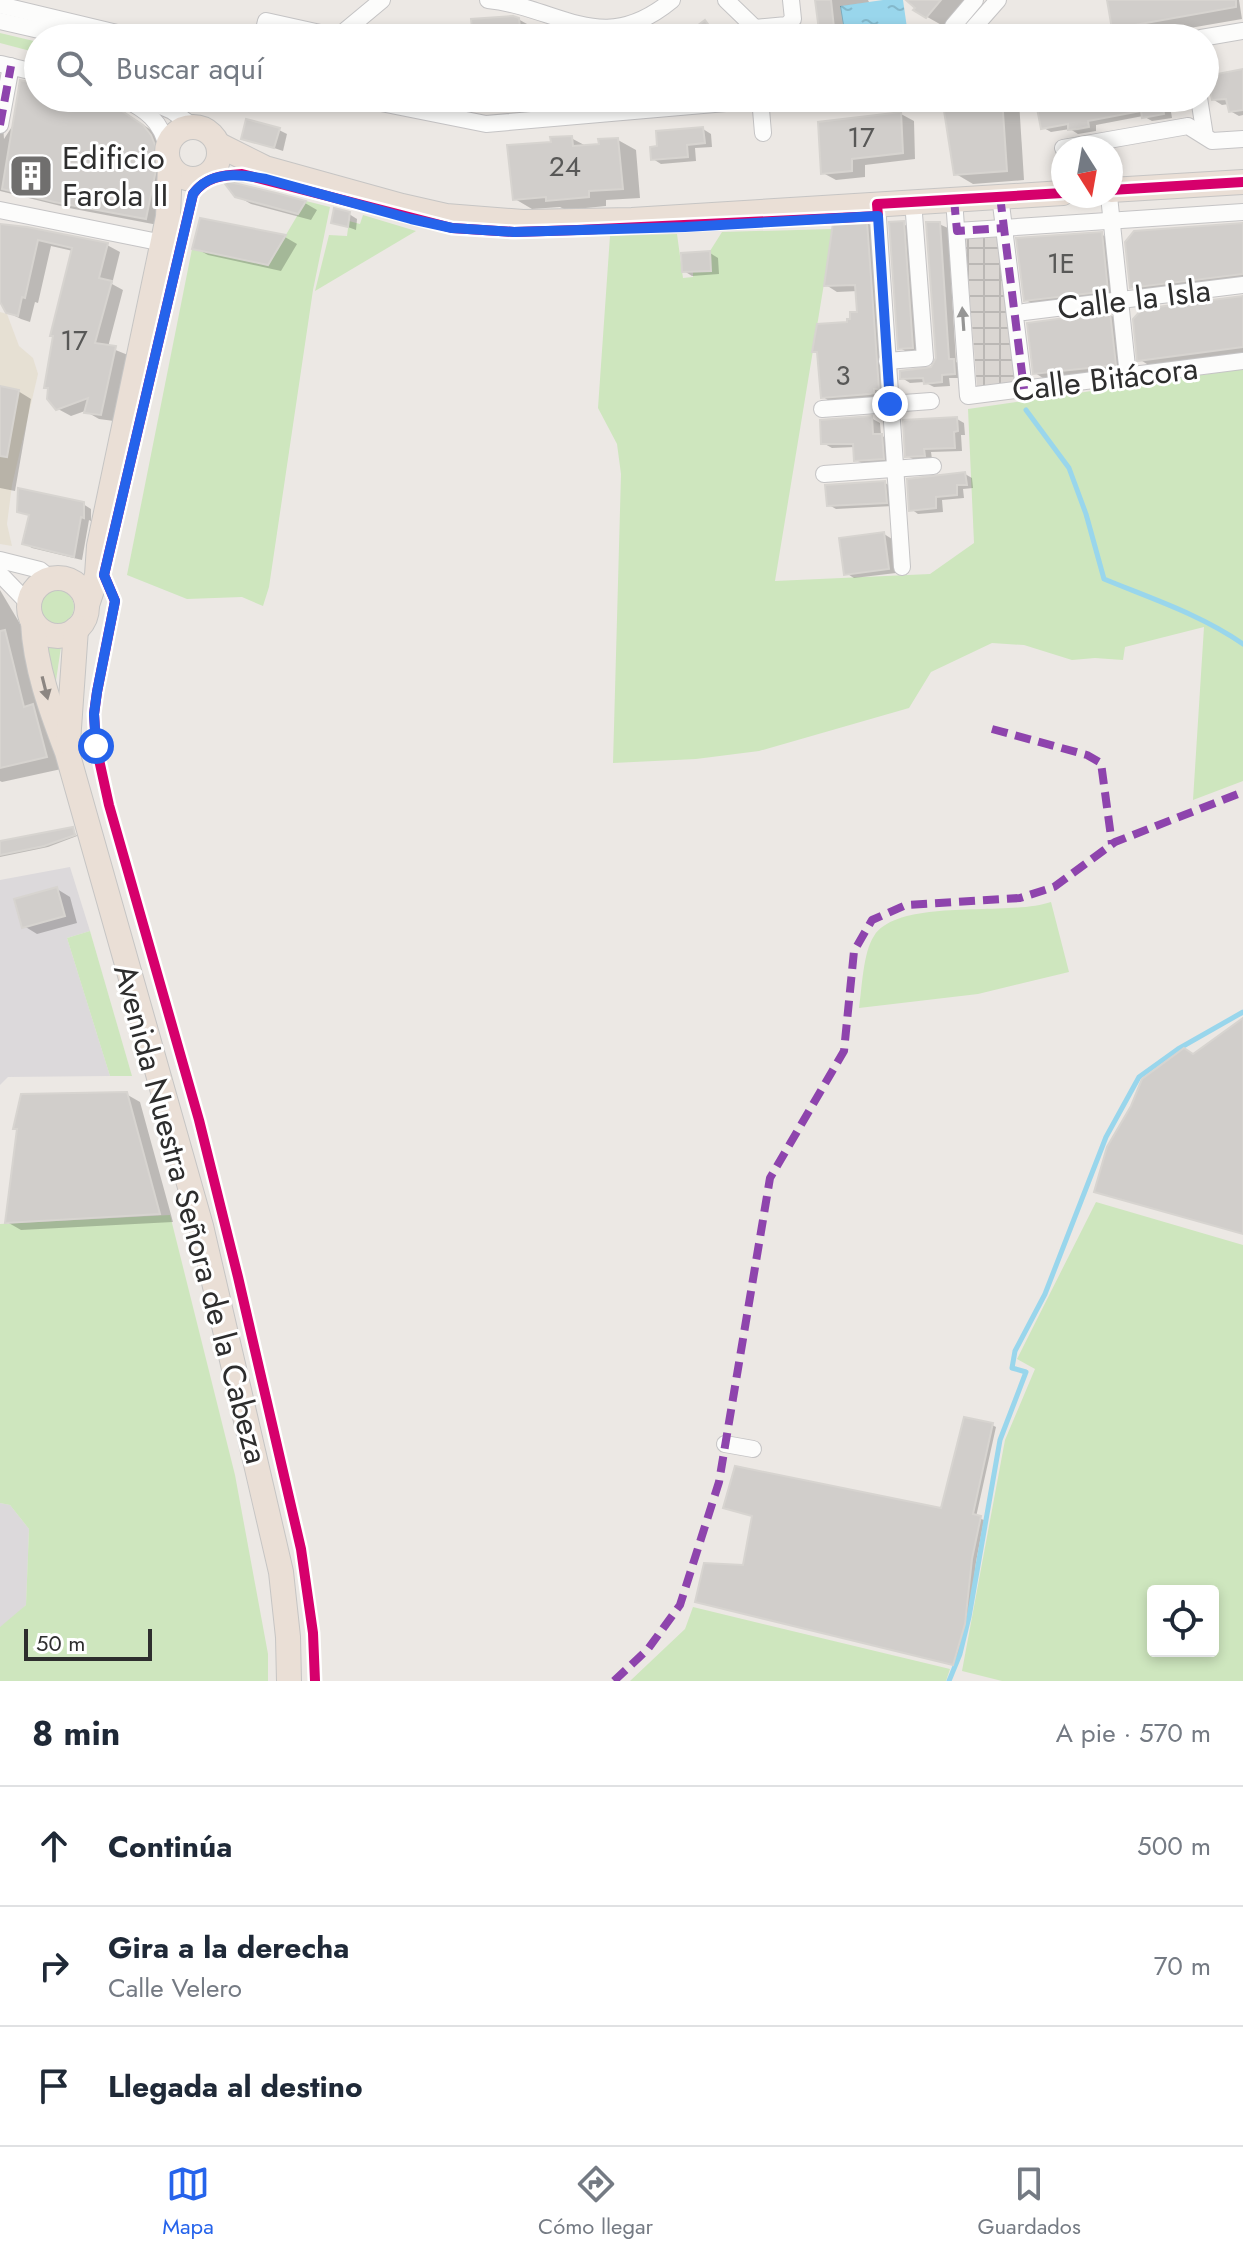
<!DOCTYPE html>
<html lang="es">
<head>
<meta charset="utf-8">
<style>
  :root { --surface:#fff; --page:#f2f2f3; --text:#1f2937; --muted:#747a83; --line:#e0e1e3; --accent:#2563eb }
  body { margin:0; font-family:Jost,sans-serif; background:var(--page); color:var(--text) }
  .controls { position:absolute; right:24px; bottom:24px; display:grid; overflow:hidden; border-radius:8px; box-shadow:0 4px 12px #0003 }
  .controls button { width:72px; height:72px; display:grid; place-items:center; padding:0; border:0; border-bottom:2px solid var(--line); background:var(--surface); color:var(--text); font:40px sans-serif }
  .compass { position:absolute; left:1051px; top:136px; width:72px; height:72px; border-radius:50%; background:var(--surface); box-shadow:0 4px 12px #0003; rotate:169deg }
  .scale { position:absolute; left:24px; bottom:20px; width:128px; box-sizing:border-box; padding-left:8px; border:4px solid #2e2e2e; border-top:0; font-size:22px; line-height:28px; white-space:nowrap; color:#2e2e2e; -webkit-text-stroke:6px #fff; paint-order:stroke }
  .stop { position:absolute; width:24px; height:24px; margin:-18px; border:6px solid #2563eb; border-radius:50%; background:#fff }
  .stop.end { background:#2563eb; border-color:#fff; box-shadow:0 2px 8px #0008 }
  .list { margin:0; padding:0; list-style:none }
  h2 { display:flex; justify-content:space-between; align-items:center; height:104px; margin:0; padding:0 32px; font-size:34px }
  h2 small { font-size:26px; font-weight:400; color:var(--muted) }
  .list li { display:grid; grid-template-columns:52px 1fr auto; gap:24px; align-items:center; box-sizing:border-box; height:120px; padding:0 32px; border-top:2px solid var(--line) }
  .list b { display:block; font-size:30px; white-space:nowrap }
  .list p { margin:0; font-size:26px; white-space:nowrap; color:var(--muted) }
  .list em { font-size:26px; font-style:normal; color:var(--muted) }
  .icon { flex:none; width:44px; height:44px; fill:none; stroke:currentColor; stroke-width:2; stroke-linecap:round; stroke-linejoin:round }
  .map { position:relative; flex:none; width:1243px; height:1681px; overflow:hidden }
  .search { position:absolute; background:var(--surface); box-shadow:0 4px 12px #0003; left:24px; right:24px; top:24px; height:88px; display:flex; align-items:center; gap:20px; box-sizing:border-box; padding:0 28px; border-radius:44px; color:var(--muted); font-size:30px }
  .sheet { height:464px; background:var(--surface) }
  nav { display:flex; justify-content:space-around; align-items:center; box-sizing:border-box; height:112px; border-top:2px solid var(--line); background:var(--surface); font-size:22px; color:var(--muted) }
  nav a { display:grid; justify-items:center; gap:4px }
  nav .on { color:var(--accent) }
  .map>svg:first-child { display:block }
  .industrial { fill:#dcd9db }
  .education { fill:#e6e0d3 }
  .grass { fill:#cee6be; fill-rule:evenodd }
  .plaza { fill:url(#plaza-grid) }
  .water { fill:url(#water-ripples) }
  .shadow { fill:#0003 }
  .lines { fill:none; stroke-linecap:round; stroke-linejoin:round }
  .stream { stroke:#99d6ec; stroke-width:5 }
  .building { fill:#d1cecb; stroke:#d7d4d0; stroke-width:2 }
  .minor-casing { stroke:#c5c4c5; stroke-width:18 }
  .highway-casing { stroke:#c6c5c4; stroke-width:26 }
  .minor { stroke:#fcfcfb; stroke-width:16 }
  .highway { stroke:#eadfd6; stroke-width:24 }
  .quiet { stroke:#8e44ad; stroke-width:8; stroke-dasharray:16 8; stroke-linecap:butt }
  .cycleway-casing { stroke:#fff; stroke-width:15 }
  .cycleway { stroke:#d6006c; stroke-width:10 }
  .oneway { fill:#959594 }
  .oneway2 { fill:#8c8682 }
  .route { stroke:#2563eb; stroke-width:10 }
  .labels { text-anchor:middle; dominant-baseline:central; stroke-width:6; stroke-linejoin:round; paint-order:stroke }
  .number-label { font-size:28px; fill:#585857 }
  .poi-label { font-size:32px; fill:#2e2e2e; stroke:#fff; text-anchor:start }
  .street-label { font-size:32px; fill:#2e2e2e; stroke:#fff }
</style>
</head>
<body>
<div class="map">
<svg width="1243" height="1681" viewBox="0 0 1243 1681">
  <defs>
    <pattern id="plaza-grid" width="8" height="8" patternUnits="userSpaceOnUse" patternTransform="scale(2)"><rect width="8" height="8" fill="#dad6d2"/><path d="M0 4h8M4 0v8" fill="none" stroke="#bbb8b5"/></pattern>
    <pattern id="water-ripples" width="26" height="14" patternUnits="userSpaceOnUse" patternTransform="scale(2)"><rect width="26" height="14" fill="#99d6ec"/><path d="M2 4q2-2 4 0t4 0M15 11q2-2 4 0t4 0" fill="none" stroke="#84b8cb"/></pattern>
  </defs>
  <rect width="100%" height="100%" fill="#ece8e4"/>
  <g class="industrial">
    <polygon points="70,867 90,931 67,938 110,1076 8,1077 0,1085 0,880"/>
    <polygon points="0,1503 10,1505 29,1529 26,1605 2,1628 0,1627"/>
  </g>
  <polygon class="education" points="0,312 7,314 19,346 33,358 38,374 12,485 7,524 12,546 0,544"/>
  <g class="grass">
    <polygon points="0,33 38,42 38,53 0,43"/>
    <polygon points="306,201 330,207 313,290 269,587 263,606 242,597 187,599 127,575 192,249 268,265"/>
    <polygon points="363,215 416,231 315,291 329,235 347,236 349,221 360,224"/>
    <polygon points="833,229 775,581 930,574 974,543 968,409 1243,369 1243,781 1193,800 1204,627 1125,647 1123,660 1095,658 1072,660 1024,645 992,643 931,672 909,708 759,751 696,759 613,763 621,474 617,444 598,408 610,236 677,234 683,278 693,277 693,272 711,270 710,251 722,232"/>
    <circle cx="57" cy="607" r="17"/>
    <polygon points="44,645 61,647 54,694"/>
    <path d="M1051,902l18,70 -91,22 -119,14c3,-19 4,-56 15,-72 25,-39 134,-19 177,-34z"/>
    <polygon points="90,931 132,1076 110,1076 67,938"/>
    <path d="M1096,1202l147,43v436h-241l-40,-10 43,-231 30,-71 -18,-10zM1153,1591h60v60h-60z"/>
    <polygon points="170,1215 235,1475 268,1654 268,1681 0,1681 0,1627 26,1605 29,1529 10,1505 0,1503 0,1224"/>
    <polygon points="693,1607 950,1669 946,1681 630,1681 685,1629"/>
  </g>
  <polygon class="plaza" points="1002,234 1017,382 977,387 965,237"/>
  <polygon class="water" points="883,0 903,0 907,28 845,36 840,6"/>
  <g class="shadow">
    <polygon points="818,0 868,0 869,2 841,6 846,38 822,38"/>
    <polygon points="915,0 967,0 945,27 915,10"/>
    <polygon points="1109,0 1239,0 1242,19 1132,38 1114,27"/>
    <polygon points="518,19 527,24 528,38 475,38"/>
    <polygon points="1243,71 1243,115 1239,116 1230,111 1229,104 1222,105 1214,100 1209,91 1205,92 1205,78"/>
    <polygon points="0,82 4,139 38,86 38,98 90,98 111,103 151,130 164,145 171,163 158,225 69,208 0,191"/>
    <polygon points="955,98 1013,98 1019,101 1024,180 973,184 956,174"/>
    <polygon points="1077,98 1197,98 1197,108 1171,112 1172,118 1152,121 1143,116 1096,125 1096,131 1078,134 1070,129 1051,132 1042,127"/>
    <polygon points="901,114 914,121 915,159 865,165 865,177 836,180 823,173"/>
    <polygon points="703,129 711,134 712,147 695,148 696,161 661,164 653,159"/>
    <polygon points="279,130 287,134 283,151 244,138"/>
    <polygon points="571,138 588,147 618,140 636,150 640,198 606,200 606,206 566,210 560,207 532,209 515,199"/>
    <polygon points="237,196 305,203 317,210 311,220 251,204"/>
    <polygon points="349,214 357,219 356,230 334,222"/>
    <polygon points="867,223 878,230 885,399 834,404 823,397 818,354 814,351 859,314 858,291 837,292 826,285"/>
    <polygon points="903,224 911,228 920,351 907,352 900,348"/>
    <polygon points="939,224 948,228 956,362 962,365 963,378 949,378 950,386 934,387 924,382 910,383 902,378 927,371 937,363"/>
    <polygon points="1243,225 1243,281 1143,293 1132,287"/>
    <polygon points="0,229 107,245 120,252 112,284 123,290 108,347 128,355 114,421 99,419 85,411 71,416 58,409 73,251 51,246 38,303 35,302 30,322 21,319 7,312 0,298"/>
    <polygon points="1101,234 1114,242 1120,297 1039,307 1026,300"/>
    <polygon points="285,237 297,244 281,271 208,255 195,248"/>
    <polygon points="710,253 718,258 719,274 692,276 684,271"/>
    <polygon points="1243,298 1243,353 1150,366 1139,359"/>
    <polygon points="1110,315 1118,319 1123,368 1043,378 1035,373"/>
    <polygon points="0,388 18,391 31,399 15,491 0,488"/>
    <polygon points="871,418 880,423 881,435 890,441 891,462 864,464 856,460 855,447 832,448 823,443"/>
    <polygon points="957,419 964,423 965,435 961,435 962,451 931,452 932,459 915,460 907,456"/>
    <polygon points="965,474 972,478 973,488 963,489 964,498 942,500 943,512 918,514 911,509"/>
    <polygon points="885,483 892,487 893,506 836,509 829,505"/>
    <polygon points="83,504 91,509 91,521 89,520 82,560 32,548 24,543 31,516 19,511"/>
    <polygon points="884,534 892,539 896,573 854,578 846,573"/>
    <polygon points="0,590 29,639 66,768 2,782 0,781"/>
    <polygon points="72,829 77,836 48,847 0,857 0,843"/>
    <polygon points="57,889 70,897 77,923 37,934 24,926"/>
    <polygon points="126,1094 140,1102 173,1222 21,1230 7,1222 19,1131 15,1128"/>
    <polygon points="992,1425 996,1427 976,1517 984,1520 976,1562 968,1627 957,1665 701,1603 744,1567 942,1510"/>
  </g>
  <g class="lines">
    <g class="stream">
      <path d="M1026,410l43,58 17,46 18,65c46,19 98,36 139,65"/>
      <polyline points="949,1681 960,1654 969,1617 1000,1440 1026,1372 1012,1368 1015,1351 1045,1294 1106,1137 1139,1077 1178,1049 1243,1012"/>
    </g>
  </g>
  <g class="building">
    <polygon points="815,0 831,0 835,37 820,38"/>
    <polygon points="906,0 941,0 926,18 913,10 915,8"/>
    <polygon points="1107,0 1236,0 1236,7 1112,29"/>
    <polygon points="513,16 519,18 521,38 473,38 471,19"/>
    <polygon points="705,20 718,38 681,38"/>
    <polygon points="1243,69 1243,110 1229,112 1226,99 1212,100 1207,76"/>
    <polygon points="20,80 38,84 38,98 100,98 112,101 116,107 143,125 151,135 159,155 146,219 54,202 2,189"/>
    <polygon points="942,98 1002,98 1007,171 954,175"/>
    <polygon points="1062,98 1174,98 1174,105 1163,107 1164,114 1142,118 1141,111 1088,121 1089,127 1078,129 1068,130 1068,124 1041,129 1036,103"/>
    <polygon points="901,112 903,153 852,159 852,171 821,174 818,122"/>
    <polygon points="246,119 280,128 274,148 241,139"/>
    <polygon points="703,127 705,143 687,145 688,157 651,160 650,147 657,146 656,131"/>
    <polygon points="572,136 573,146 599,144 598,139 618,138 623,189 589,191 589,197 546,201 546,197 513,200 507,145 551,142 550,137"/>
    <polygon points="222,180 276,193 306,201 298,214 235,197"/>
    <polygon points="334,208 350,212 348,227 331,223"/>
    <polygon points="200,218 286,235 268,265 192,249"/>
    <polygon points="867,221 879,389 874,389 874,393 870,394 821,398 817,352 812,352 817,324 847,322 847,319 850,319 850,312 857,312 855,285 824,286 833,223"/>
    <polygon points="904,221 913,348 898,349 889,222"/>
    <polygon points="926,222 940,222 949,359 954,359 955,374 942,375 942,382 924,384 923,378 900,379 900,371 931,367 936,358"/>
    <polygon points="1243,223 1243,274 1130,288 1125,242 1134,231"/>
    <polygon points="0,224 27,227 108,243 99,278 112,281 95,343 116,346 101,415 84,413 88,398 56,410 47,399 48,388 44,388 53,336 50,336 72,248 38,240 25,298 22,297 18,316 6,313 0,302"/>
    <polygon points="1102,232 1108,291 1024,301 1016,238"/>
    <polygon points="710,251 711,271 682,272 681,253"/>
    <polygon points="1243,296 1243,347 1137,361 1133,319 1142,309"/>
    <polygon points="1110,312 1116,365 1033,374 1027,323"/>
    <polygon points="0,386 19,390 7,457 0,456"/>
    <polygon points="872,416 873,434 882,434 884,459 854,461 853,444 821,444 820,420"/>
    <polygon points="957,417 958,431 954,432 955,448 924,449 925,456 905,457 903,420"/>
    <polygon points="965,472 967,485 957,485 957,495 936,497 936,508 909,511 907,479"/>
    <polygon points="885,481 887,503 827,506 825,485"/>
    <polygon points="18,488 84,502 84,518 81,517 74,557 22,544 29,515 17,512"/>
    <polygon points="884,532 889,569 844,575 839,538"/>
    <polygon points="5,630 24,707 33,704 47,757 0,768 0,631"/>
    <polygon points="73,827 75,835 44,846 0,855 0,841"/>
    <polygon points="57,887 65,916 22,928 14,899"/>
    <polygon points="1243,1018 1243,1234 1094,1192 1107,1147 1131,1106 1142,1079 1184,1048 1193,1054"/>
    <polygon points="127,1092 160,1214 5,1223 17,1129 13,1129 21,1094"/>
    <polygon points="964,1417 993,1423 973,1514 981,1516 972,1559 965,1624 953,1665 695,1602 704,1563 743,1565 752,1516 723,1508 735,1466 941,1508"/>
  </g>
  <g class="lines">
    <g class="minor-casing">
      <g id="minor">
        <path d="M488,0c73,8 114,58 184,0"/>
        <polyline points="726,0 755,28"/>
        <polyline points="0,5 138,38"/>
        <polyline points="0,21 74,38"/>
        <polyline points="340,35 382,0"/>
        <polyline points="262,38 266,21 343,38"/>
        <polyline points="755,38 755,28 787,25 793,19 791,0"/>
        <polyline points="953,38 953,26 975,0"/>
        <polyline points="955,38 969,33 998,0"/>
        <polyline points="1201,38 1243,31"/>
        <polyline points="1,64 38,73"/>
        <path d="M122,98c23,11 40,23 45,50"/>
        <polyline points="142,98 172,111 193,126"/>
        <polyline points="356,98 486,124 784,98"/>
        <polyline points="760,98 763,133"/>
        <polyline points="1199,98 1205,136"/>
        <polyline points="0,125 11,66"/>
        <polyline points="1063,148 1188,126 1212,141 1243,139"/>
        <polyline points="1000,196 1024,389"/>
        <polyline points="1109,196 1128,376"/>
        <polyline points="954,199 968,396 1243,361"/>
        <polyline points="877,204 902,567"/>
        <polyline points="0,210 163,243"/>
        <polyline points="957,231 1243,212"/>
        <polyline points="1024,312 1243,285"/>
        <polyline points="887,361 925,358 913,201"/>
        <polyline points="822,409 931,401"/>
        <polyline points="824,474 933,466"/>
        <polyline points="0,560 40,570 51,579"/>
        <polyline points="0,574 29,604"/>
        <polyline points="725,1444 753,1449"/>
      </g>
    </g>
    <g class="highway-casing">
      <g id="highway">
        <circle cx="193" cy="153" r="26"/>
        <polyline points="219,145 265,168 402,206 446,216 523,222 632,220 1063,193"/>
        <polyline points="1111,190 1243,182"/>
        <circle cx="58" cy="607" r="29"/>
        <polyline points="87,605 97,575 99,546 168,217 170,166"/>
        <path d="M33,622c2,45 18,88 34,130l134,474 80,346 7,65 1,44"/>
        <polyline points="68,742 76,629"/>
      </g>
    </g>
    <use href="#minor" class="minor"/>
    <use href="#highway" class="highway"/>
    <g class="quiet">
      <polyline points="0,125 11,66"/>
      <polyline points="1000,196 1024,389"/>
      <polyline points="954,199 957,231 1004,228"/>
      <polyline points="992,729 1087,755 1101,763 1112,844"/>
      <polyline points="614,1681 648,1649 680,1605 719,1482 770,1178 844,1051 854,951 872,920 906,905 1020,898 1054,887 1115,842 1243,792"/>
    </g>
    <g class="cycleway-casing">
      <g id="cycleway">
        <polyline points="1111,190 1243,182"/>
        <path d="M315,1681l-2,-48 -12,-84 -63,-272 -39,-157 -90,-315 -13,-59 -2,-32 3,-22 18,-91 -11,-26 89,-381c12,-17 30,-19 49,-20l210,54 62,4 63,-2 301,-14 -1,-12 186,-11"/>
      </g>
    </g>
    <use href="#cycleway" class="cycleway"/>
  </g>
  <defs><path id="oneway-solid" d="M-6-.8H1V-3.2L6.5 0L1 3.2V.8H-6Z" transform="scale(2)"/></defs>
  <use class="oneway" href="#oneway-solid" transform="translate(963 319) rotate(-94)"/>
  <use class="oneway2" href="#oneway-solid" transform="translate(45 688) rotate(76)"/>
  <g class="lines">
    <path class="route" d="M96,746l-2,-32 3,-22 18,-91 -11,-26 89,-381c17,-24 47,-20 73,-15l145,40 41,9 62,4 171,-5 193,-11 12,188"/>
  </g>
  <defs>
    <g id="building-square" transform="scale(2.3)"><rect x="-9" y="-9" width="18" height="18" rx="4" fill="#706f6e" stroke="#fff"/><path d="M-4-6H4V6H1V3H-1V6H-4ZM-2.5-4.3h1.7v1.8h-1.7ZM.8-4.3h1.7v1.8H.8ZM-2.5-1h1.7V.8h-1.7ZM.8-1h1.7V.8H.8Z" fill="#fff"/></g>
  </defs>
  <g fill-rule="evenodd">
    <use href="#building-square" x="31" y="176"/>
  </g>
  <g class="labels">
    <g class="number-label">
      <text x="861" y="137">17</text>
      <text x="565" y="166">24</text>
      <text x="1061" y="263">1E</text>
      <text x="74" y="340">17</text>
      <text x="843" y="375">3</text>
    </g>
    <g class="poi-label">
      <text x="62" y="158">Edificio<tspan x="62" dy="37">Farola II</tspan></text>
    </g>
    <g class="street-label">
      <text transform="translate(1134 299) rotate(-7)">Calle la Isla</text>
      <text transform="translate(1105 379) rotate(-7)">Calle Bitácora</text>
      <text transform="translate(191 1214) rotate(75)">Avenida Nuestra Señora de la Cabeza</text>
    </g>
  </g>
</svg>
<div class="controls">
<button><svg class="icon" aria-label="locate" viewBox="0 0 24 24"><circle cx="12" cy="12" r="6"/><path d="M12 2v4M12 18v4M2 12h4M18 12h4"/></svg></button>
</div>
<svg class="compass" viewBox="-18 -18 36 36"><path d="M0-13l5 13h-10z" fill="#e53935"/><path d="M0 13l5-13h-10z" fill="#747a83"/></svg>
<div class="scale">50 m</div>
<div class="stop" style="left:96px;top:746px"></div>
<div class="stop end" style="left:890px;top:404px"></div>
<div class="search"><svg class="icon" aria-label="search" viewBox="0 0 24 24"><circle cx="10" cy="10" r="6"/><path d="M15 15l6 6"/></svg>Buscar aquí</div>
</div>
<section class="sheet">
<h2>8 min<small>A pie · 570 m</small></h2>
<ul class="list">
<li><svg class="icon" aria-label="ahead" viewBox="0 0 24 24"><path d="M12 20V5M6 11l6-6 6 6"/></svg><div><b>Continúa</b></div><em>500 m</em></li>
<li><svg class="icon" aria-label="right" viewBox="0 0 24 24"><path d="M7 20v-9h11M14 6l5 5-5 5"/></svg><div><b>Gira a la derecha</b><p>Calle Velero</p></div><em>70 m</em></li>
<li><svg class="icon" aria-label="arrive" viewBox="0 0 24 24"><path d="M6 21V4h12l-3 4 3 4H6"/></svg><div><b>Llegada al destino</b></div></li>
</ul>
</section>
<nav>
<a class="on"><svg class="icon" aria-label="map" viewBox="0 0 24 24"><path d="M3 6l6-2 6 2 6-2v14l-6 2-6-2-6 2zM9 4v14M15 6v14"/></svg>Mapa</a>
<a><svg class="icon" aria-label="directions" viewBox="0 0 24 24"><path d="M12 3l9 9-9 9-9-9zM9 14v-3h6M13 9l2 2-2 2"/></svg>Cómo llegar</a>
<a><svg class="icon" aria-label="saved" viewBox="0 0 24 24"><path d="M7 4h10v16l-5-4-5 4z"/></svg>Guardados</a>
</nav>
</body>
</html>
